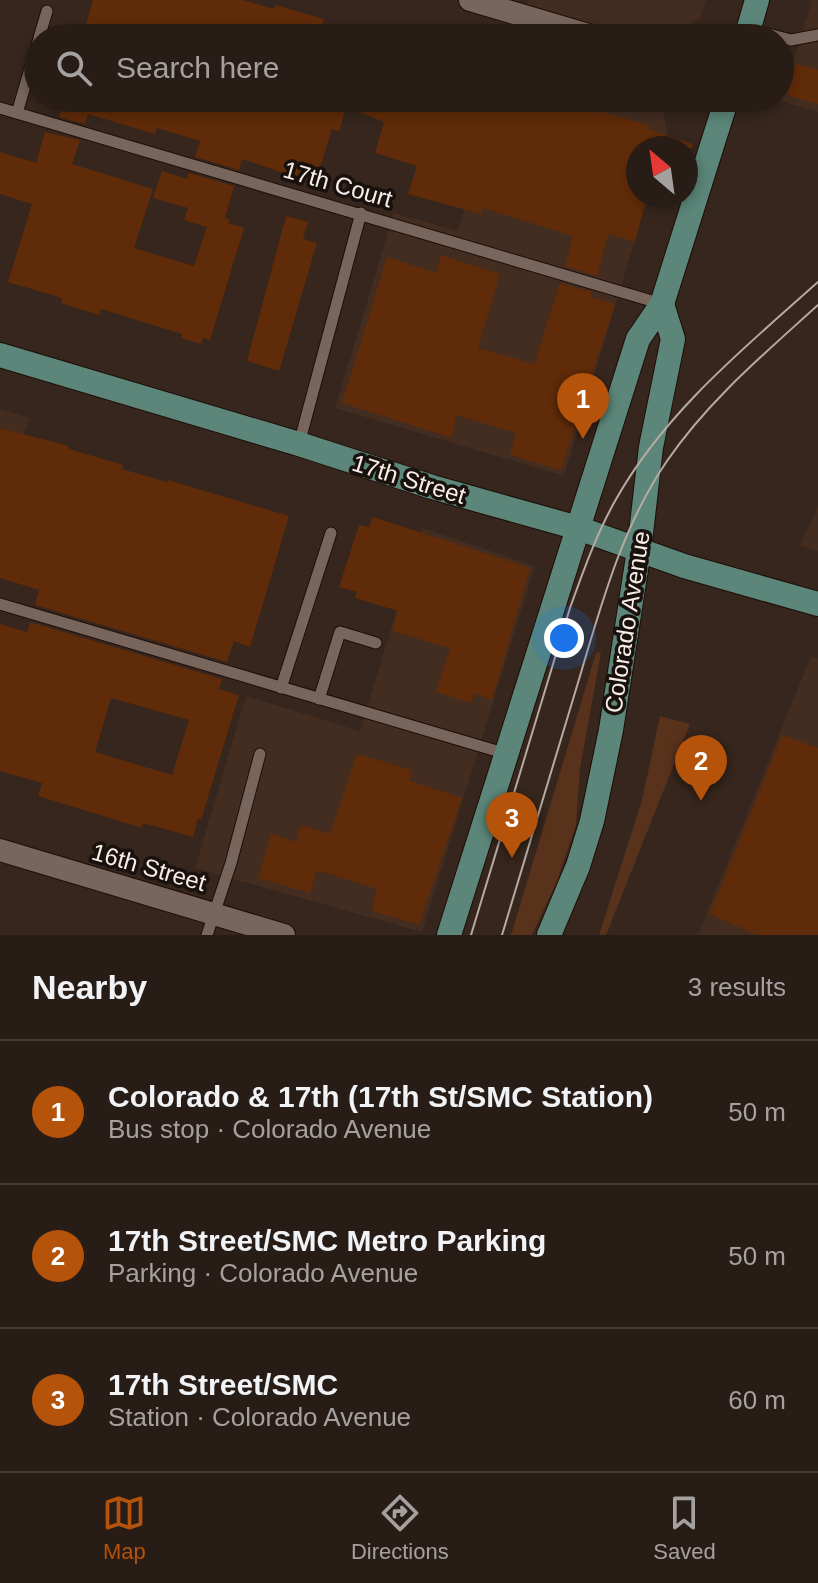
<!DOCTYPE html>
<html lang="en">
<head>
<meta charset="utf-8">
<style>
  :root { --surface:#281c16; --page:#342923; --text:#f1f3f6; --muted:#a5a1a1; --line:#443a35; --accent:#b45309 }
  body { margin:0; font-family:Helvetica,sans-serif; background:var(--page); color:var(--text) }
  .compass { position:absolute; left:626px; top:136px; width:72px; height:72px; border-radius:50%; background:var(--surface); box-shadow:0 4px 12px #0003; rotate:331deg }
  .you { position:absolute; left:564px; top:638px; width:28px; height:28px; margin:-20px; border:6px solid #fff; border-radius:50%; background:#1a73e8; box-shadow:0 0 0 12px #1a73e833 }
  .badge { display:grid; place-items:center; width:52px; height:52px; border-radius:50%; background:var(--accent); color:#fff; font-size:26px; font-weight:700 }
  .pin { position:absolute; translate:-50% -66px; filter:drop-shadow(0 2px 4px #0008) }
  .pin::after { content:''; position:absolute; top:42px; width:28px; height:24px; background:inherit; clip-path:polygon(0 0,100% 0,50% 100%) }
  .list { margin:0; padding:0; list-style:none }
  h2 { display:flex; justify-content:space-between; align-items:center; height:104px; margin:0; padding:0 32px; font-size:34px }
  h2 small { font-size:26px; font-weight:400; color:var(--muted) }
  .list li { display:grid; grid-template-columns:52px 1fr auto; gap:24px; align-items:center; box-sizing:border-box; height:144px; padding:0 32px; border-top:2px solid var(--line) }
  .list b { display:block; font-size:30px; white-space:nowrap }
  .list p { margin:0; font-size:26px; white-space:nowrap; color:var(--muted) }
  .list em { font-size:26px; font-style:normal; color:var(--muted) }
  .icon { flex:none; width:44px; height:44px; fill:none; stroke:currentColor; stroke-width:2; stroke-linecap:round; stroke-linejoin:round }
  .map { position:relative; flex:none; width:818px; height:935px; overflow:hidden }
  .search { position:absolute; background:var(--surface); box-shadow:0 4px 12px #0003; left:24px; right:24px; top:24px; height:88px; display:flex; align-items:center; gap:20px; box-sizing:border-box; padding:0 28px; border-radius:44px; color:var(--muted); font-size:30px }
  .sheet { height:536px; background:var(--surface) }
  nav { display:flex; justify-content:space-around; align-items:center; box-sizing:border-box; height:112px; border-top:2px solid var(--line); background:var(--surface); font-size:22px; color:var(--muted) }
  nav a { display:grid; justify-items:center; gap:4px }
  nav .on { color:var(--accent) }
  .map>svg:first-child { display:block }
  .built { fill:#432d21 }
  .green { fill:#59321c }
  .building { fill:#602b08; fill-rule:evenodd }
  .lines { fill:none; stroke-linecap:round; stroke-linejoin:round }
  .lane-casing { stroke:#1d0e07; stroke-width:13 }
  .street-casing { stroke:#1d0e07; stroke-width:24 }
  .secondary-casing { stroke:#1d0e07; stroke-width:26 }
  .lane { stroke:#78655b; stroke-width:11 }
  .street { stroke:#78655b; stroke-width:22 }
  .secondary { stroke:#5b8679; stroke-width:24 }
  .tram { stroke:#b7aaa3; stroke-width:2 }
  .labels { text-anchor:middle; dominant-baseline:central; stroke-width:7; stroke-linejoin:round; paint-order:stroke }
  .street-label { font-size:24px; fill:#f8ede7; stroke:#18110d }
</style>
</head>
<body>
<div class="map">
<svg width="818" height="935" viewBox="0 0 818 935">
  <rect width="100%" height="100%" fill="#36261d"/>
  <g class="built">
    <polygon points="529,0 706,0 700,20 693,20 688,38 516,38"/>
    <polygon points="812,0 818,0 818,112 781,101"/>
    <polygon points="498,98 669,98 664,113 667,135 662,148 638,148 638,196 648,196 564,476 335,408 394,213 458,231"/>
    <polygon points="0,409 29,418 0,509"/>
    <polygon points="818,506 818,551 800,546"/>
    <polygon points="422,528 535,566 422,932 195,868 246,696 360,731"/>
    <polygon points="811,656 818,659 818,935 698,935"/>
  </g>
  <g class="green">
    <polygon points="601,652 580,769 576,825 557,881 532,935 511,935 596,653"/>
    <polygon points="660,716 690,724 606,935 599,935 642,800"/>
  </g>
  <g class="building">
    <polygon points="93,0 243,0 274,9 275,5 324,19 318,38 82,38"/>
    <polygon points="796,64 818,70 818,104 787,95"/>
    <polygon points="54,98 553,98 649,125 648,129 693,144 692,148 638,148 638,196 647,196 635,242 608,234 597,276 565,266 573,236 483,208 481,214 408,194 417,166 375,153 384,122 346,107 339,131 332,129 315,184 242,159 239,170 195,157 200,141 157,128 155,134 88,114 85,124 59,117 63,106 54,103"/>
    <polygon points="45,132 80,140 72,164 153,189 134,248 194,266 207,227 184,220 188,208 153,198 162,171 187,179 189,173 234,186 225,218 230,219 228,223 244,228 210,340 203,338 201,344 181,338 182,334 101,309 99,315 61,303 62,298 8,282 32,204 0,194 0,152 36,163"/>
    <polygon points="286,216 308,222 303,239 317,243 279,371 247,361"/>
    <polygon points="441,255 500,274 478,348 534,364 560,283 592,292 591,297 615,304 561,470 510,455 516,433 456,415 452,438 342,403 387,257 436,273"/>
    <polygon points="0,428 69,446 69,449 123,465 122,469 167,482 168,480 289,516 250,647 234,641 227,662 35,605 39,590 0,578"/>
    <polygon points="373,517 530,568 492,700 474,693 471,703 436,692 450,648 392,631 398,611 355,598 357,592 339,587 359,525 369,527"/>
    <path d="M30,622l192,57 -3,10 20,6 -38,125 -3,-2 -5,19 -50,-14 -1,5 -104,-32 4,-13 -42,-12v-147l27,8zM111,698l78,22 -17,55 -77,-23z"/>
    <polygon points="782,735 818,748 818,935 757,935 710,914"/>
    <polygon points="357,754 412,770 410,781 462,798 419,925 372,911 377,889 317,870 310,893 258,878 271,834 296,842 301,825 330,834"/>
  </g>
  <g class="lines">
    <g class="lane-casing">
      <g id="lane">
        <polyline points="749,29 791,40 818,35"/>
        <polyline points="39,38 47,11"/>
        <polyline points="0,108 662,304"/>
        <polyline points="17,113 38,42"/>
        <polyline points="299,444 361,213"/>
        <polyline points="0,604 507,754"/>
        <polyline points="281,688 331,533"/>
        <polyline points="319,699 340,632 376,643"/>
        <polyline points="207,935 231,863 260,754"/>
      </g>
    </g>
    <g class="street-casing">
      <g id="street">
        <polyline points="470,0 599,38"/>
        <polyline points="0,850 284,935"/>
      </g>
    </g>
    <g class="secondary-casing">
      <g id="secondary">
        <polyline points="746,38 757,0"/>
        <polyline points="0,355 299,444 432,487 578,528 684,566 818,604"/>
        <polyline points="449,935 638,339 662,304 727,98"/>
        <polyline points="549,935 578,866 592,821 611,730 639,550 651,447 673,339 662,304"/>
      </g>
    </g>
    <use href="#lane" class="lane"/>
    <use href="#street" class="street"/>
    <use href="#secondary" class="secondary"/>
    <g class="tram">
      <path d="M471,935l99,-327c13,-36 26,-73 45,-107 49,-88 129,-153 203,-219"/>
      <path d="M502,935c25,-83 50,-166 75,-249 23,-77 44,-158 90,-225 41,-60 97,-107 151,-156"/>
    </g>
  </g>
  <g class="labels">
    <g class="street-label">
      <text transform="translate(338 184) rotate(16)">17th Court</text>
      <text transform="translate(409 479) rotate(17)">17th Street</text>
      <text transform="translate(627 622) rotate(-81)">Colorado Avenue</text>
      <text transform="translate(149 867) rotate(16)">16th Street</text>
    </g>
  </g>
</svg>
<svg class="compass" viewBox="-18 -18 36 36"><path d="M0-13l5 13h-10z" fill="#e53935"/><path d="M0 13l5-13h-10z" fill="#a5a1a1"/></svg>
<div class="you"></div>
<div class="pin badge" style="left:583px;top:439px">1</div>
<div class="pin badge" style="left:701px;top:801px">2</div>
<div class="pin badge" style="left:512px;top:858px">3</div>
<div class="search"><svg class="icon" aria-label="search" viewBox="0 0 24 24"><circle cx="10" cy="10" r="6"/><path d="M15 15l6 6"/></svg>Search here</div>
</div>
<section class="sheet">
<h2>Nearby<small>3 results</small></h2>
<ul class="list">
<li><span class="badge">1</span><div><b>Colorado &amp; 17th (17th St/SMC Station)</b><p>Bus stop · Colorado Avenue</p></div><em>50 m</em></li>
<li><span class="badge">2</span><div><b>17th Street/SMC Metro Parking</b><p>Parking · Colorado Avenue</p></div><em>50 m</em></li>
<li><span class="badge">3</span><div><b>17th Street/SMC</b><p>Station · Colorado Avenue</p></div><em>60 m</em></li>
</ul>
</section>
<nav>
<a class="on"><svg class="icon" aria-label="map" viewBox="0 0 24 24"><path d="M3 6l6-2 6 2 6-2v14l-6 2-6-2-6 2zM9 4v14M15 6v14"/></svg>Map</a>
<a><svg class="icon" aria-label="directions" viewBox="0 0 24 24"><path d="M12 3l9 9-9 9-9-9zM9 14v-3h6M13 9l2 2-2 2"/></svg>Directions</a>
<a><svg class="icon" aria-label="saved" viewBox="0 0 24 24"><path d="M7 4h10v16l-5-4-5 4z"/></svg>Saved</a>
</nav>
</body>
</html>
